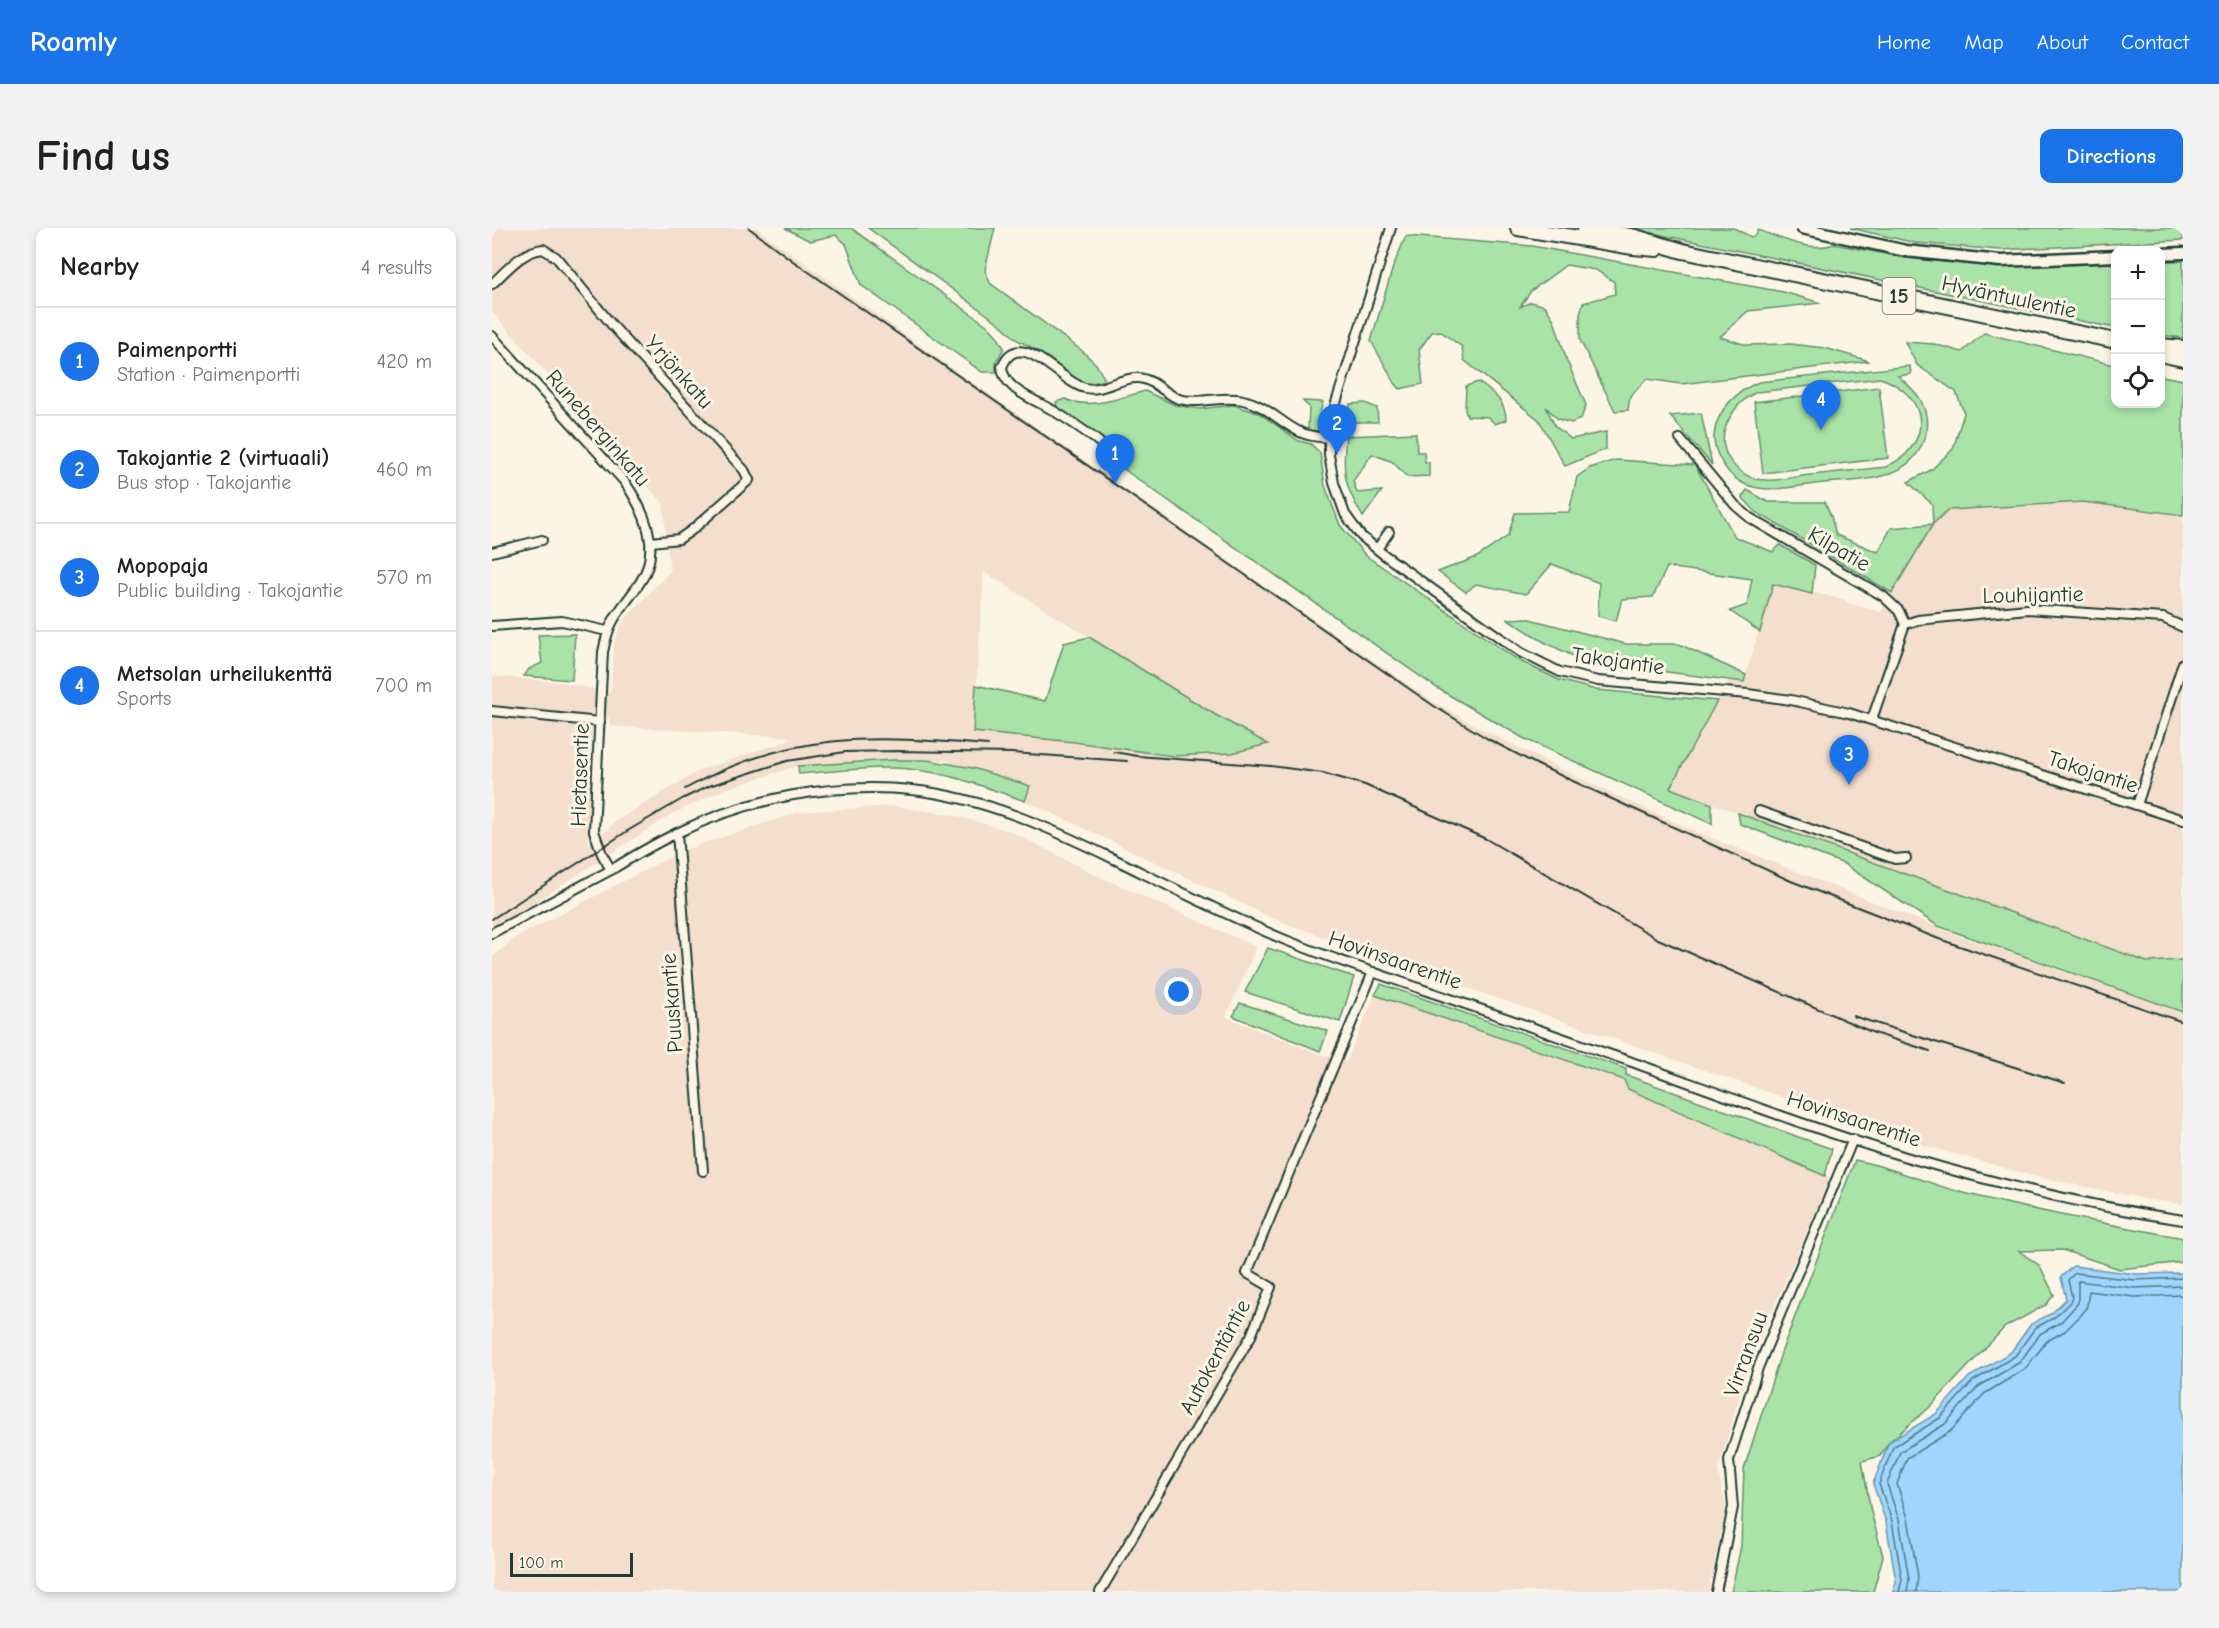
<!DOCTYPE html>
<html lang="en">
<head>
<meta charset="utf-8">
<style>
  :root { --surface:#fff; --page:#f2f2f2; --text:#202124; --muted:#757577; --line:#e0e0e0; --accent:#1a73e8 }
  body { margin:0; font-family:"Comic Neue",sans-serif; background:var(--page); color:var(--text) }
  .controls { position:absolute; right:18px; top:18px; display:grid; overflow:hidden; border-radius:12px; box-shadow:0 3px 9px #0003 }
  .controls button { width:54px; height:54px; display:grid; place-items:center; padding:0; border:0; border-bottom:2px solid var(--line); background:var(--surface); color:var(--text); font:30px sans-serif }
  .scale { position:absolute; left:18px; bottom:15px; width:123px; box-sizing:border-box; padding-left:6px; border:3px solid #1f3d34; border-top:0; font-size:16px; line-height:21px; white-space:nowrap; color:#1f3d34; -webkit-text-stroke:4px #fcf5e5; paint-order:stroke }
  .you { position:absolute; left:687px; top:764px; width:21px; height:21px; margin:-15px; border:4px solid #fff; border-radius:50%; background:#1a73e8; box-shadow:0 0 0 9px #1a73e833 }
  .badge { display:grid; place-items:center; width:39px; height:39px; border-radius:50%; background:var(--accent); color:#fff; font-size:20px; font-weight:700 }
  .pin { position:absolute; translate:-50% -50px; filter:drop-shadow(0 2px 3px #0008) }
  .pin::after { content:''; position:absolute; top:32px; width:21px; height:18px; background:inherit; clip-path:polygon(0 0,100% 0,50% 100%) }
  .list { margin:0; padding:0; list-style:none }
  h2 { display:flex; justify-content:space-between; align-items:center; height:78px; margin:0; padding:0 24px; font-size:26px }
  h2 small { font-size:20px; font-weight:400; color:var(--muted) }
  .list li { display:grid; grid-template-columns:39px 1fr auto; gap:18px; align-items:center; box-sizing:border-box; height:108px; padding:0 24px; border-top:2px solid var(--line) }
  .list b { display:block; font-size:22px; white-space:nowrap }
  .list p { margin:0; font-size:20px; white-space:nowrap; color:var(--muted) }
  .list em { font-size:20px; font-style:normal; color:var(--muted) }
  .icon { flex:none; width:33px; height:33px; fill:none; stroke:currentColor; stroke-width:2; stroke-linecap:round; stroke-linejoin:round }
  .map { position:relative; flex:none; width:1691px; height:1364px; overflow:hidden; border-radius:12px }
  header { display:flex; align-items:center; gap:36px; box-sizing:border-box; height:84px; padding:0 30px; background:var(--accent); color:#fff }
  header strong { font-size:28px }
  nav { display:flex; gap:33px; margin-inline-start:auto; font-size:21px }
  .intro { display:flex; align-items:center; justify-content:space-between; box-sizing:border-box; height:144px; padding:0 36px }
  h1 { margin:0; font-size:42px }
  .button { padding:15px 27px; border-radius:12px; background:var(--accent); color:#fff; font-size:21px; font-weight:700 }
  main { display:flex; gap:36px; padding:0 36px }
  aside { flex:1; background:var(--surface); border-radius:12px; box-shadow:0 3px 9px #0003 }
  .map>svg:first-child { display:block }
  .built { fill:#f4dece; fill-rule:evenodd }
  .green { fill:#aae3a8; stroke:#64906e; stroke-width:1.5; fill-rule:evenodd }
  .water { fill:#9fd5fe; stroke:#6c98ad; stroke-width:1.5 }
  .lines { fill:none; stroke-linecap:round; stroke-linejoin:round }
  .shore { stroke:#527a85; stroke-width:1.5 }
  .street-casing { stroke:#1f3d34; stroke-width:12 }
  .secondary-casing { stroke:#1f3d34; stroke-width:15 }
  .highway-casing { stroke:#1f3d34; stroke-width:18 }
  .street { stroke:#fcf5e5; stroke-width:8 }
  .secondary { stroke:#fcf5e5; stroke-width:10 }
  .highway { stroke:#fcf5e5; stroke-width:14 }
  .rail { stroke:#1f3d34; stroke-width:2 }
  .labels { text-anchor:middle; dominant-baseline:central; stroke-width:6; stroke-linejoin:round; paint-order:stroke }
  .shield { fill:#fcf5e5; stroke:#617469; stroke-width:1.5 }
  .shield-label { font-size:21px; font-weight:bold; fill:#1f3d34 }
  .street-label { font-size:22px; fill:#1f3d34; stroke:#fcf5e5 }
</style>
</head>
<body>
<header>
<strong>Roamly</strong>
<nav><a>Home</a><a>Map</a><a>About</a><a>Contact</a></nav>
</header>
<div class="intro"><h1>Find us</h1><a class="button">Directions</a></div>
<main>
<aside>
<h2>Nearby<small>4 results</small></h2>
<ul class="list">
<li><span class="badge">1</span><div><b>Paimenportti</b><p>Station · Paimenportti</p></div><em>420 m</em></li>
<li><span class="badge">2</span><div><b>Takojantie 2 (virtuaali)</b><p>Bus stop · Takojantie</p></div><em>460 m</em></li>
<li><span class="badge">3</span><div><b>Mopopaja</b><p>Public building · Takojantie</p></div><em>570 m</em></li>
<li><span class="badge">4</span><div><b>Metsolan urheilukenttä</b><p>Sports</p></div><em>700 m</em></li>
</ul>
</aside>
<div class="map">
<svg width="1691" height="1364" viewBox="0 0 1691 1364">
  <rect width="100%" height="100%" fill="#fcf5e5"/>
  <filter id="ink" filterUnits="userSpaceOnUse"><feTurbulence type="fractalNoise" baseFrequency=".0167" numOctaves="2"/><feDisplacementMap in="SourceGraphic" scale="12" xChannelSelector="R" yChannelSelector="G"/><feConvolveMatrix kernelMatrix="1 2 1 2 8 2 1 2 1" color-interpolation-filters="sRGB"/></filter>
  <g filter="url(#ink)">
    <g class="built">
      <path d="M0,0h264l190,136 308,215 180,123 48,27 91,46 121,56 255,101 234,80v192l-33,-4 -117,-24 -121,-34 -505,-175 -133,-48 -241,-115 -59,-21 -27,-23h-54l-95,6 -73,23 -53,25 -180,116v-214l100,11 -4,118 30,-25 82,-50 87,-29 2,-4 -179,-11 -1,-8 -117,-13v-29l74,7 44,10 5,-53 6,-16 49,-53 -7,-68 -171,-191zM492,344l230,142 53,30 -78,12h-16l-99,-14 -101,-10z"/>
      <polygon points="1591,274 1691,287 1691,732 1655,735 1178,560 1237,452 1252,454 1280,355 1353,372 1356,375 1389,384 1441,296 1456,282"/>
      <polygon points="401,578 461,587 518,603 606,648 764,719 734,789 825,825 854,834 883,767 1132,853 1136,861 1338,950 1257,1136 1226,1242 1234,1282 1216,1364 0,1364 0,729 23,710 172,632 203,618 307,584"/>
    </g>
    <g class="green">
      <polygon points="293,0 359,0 496,98 505,108 512,120 504,134 504,144 490,144 369,57 354,16 344,7 318,13"/>
      <polygon points="376,0 503,0 493,42 498,55 589,122 604,136 613,152 597,156 588,153 539,119 525,112 508,96"/>
      <path d="M1136,0h106l17,9 5,-2 2,-5c23,8 53,23 76,14l72,14 93,9 116,-4v65z"/>
      <polygon points="1358,0 1691,0 1691,12 1508,22 1424,15"/>
      <polygon points="914,8 1040,18 1291,64 1329,75 1256,83 1228,109 1255,117 1298,116 1333,120 1377,133 1189,156 1155,151 1138,168 1136,182 1123,183 1088,112 1088,86 1091,75 1123,66 1122,54 1104,42 1074,37 1039,63 1028,79 1039,74 1053,78 1062,92 1075,133 1094,177 1089,191 1079,195 1066,191 1054,179 1063,198 1079,211 1114,204 1114,221 1073,238 1047,192 972,132 970,119 948,103 940,104 927,122 931,156 908,161 903,155 879,113 901,39"/>
      <polygon points="1669,33 1691,33 1691,110 1669,107"/>
      <polygon points="1492,105 1623,137 1624,176 1668,176 1669,148 1691,152 1691,287 1591,274 1456,282 1441,296 1400,365 1264,284 1250,269 1255,262 1276,274 1333,274 1339,288 1344,307 1386,324 1399,300 1441,296 1440,276 1416,254 1439,242 1461,221 1472,185 1464,164 1425,137 1413,114 1442,116 1470,124"/>
      <path d="M1418,138l1,8 -13,2c8,7 16,13 22,23 16,29 1,63 -29,74 -23,9 -52,8 -76,11 -22,3 -47,9 -68,1 -18,-6 -34,-31 -33,-50 3,-26 23,-44 45,-53zM1388,150c35,11 55,46 26,76 -6,6 -13,9 -20,13 -28,3 -56,6 -84,9 -12,2 -25,5 -37,4 -24,0 -49,-26 -40,-51 5,-16 17,-31 32,-37z"/>
      <path d="M986,154c15,10 28,20 28,38l-11,4 -7,-7 -21,-1 -2,-6 1,-24z"/>
      <polygon points="1387,159 1396,230 1271,245 1262,174"/>
      <path d="M653,163l30,14 25,4 33,-4 26,8 40,28 12,3 9,9 5,33 15,39 25,30 153,105 41,20 37,10 121,11 -47,87 42,16v20l-189,-86 -86,-50 -308,-215 -9,-8 -13,-23 -50,-35 -1,-5 9,-3c25,11 54,-1 80,-8z"/>
      <polygon points="811,173 831,174 827,188 827,203 816,202 817,179"/>
      <polygon points="873,175 885,180 886,194 855,194 858,176"/>
      <polygon points="1209,185 1220,237 1178,188"/>
      <path d="M924,205l1,19h7l1,10h4v14l-22,1 -14,-15 -21,-8 -19,27 4,12 25,-2 -19,26c-19,-31 -21,-45 -17,-81z"/>
      <polygon points="1124,232 1203,237 1243,309 1281,324 1288,317 1323,337 1320,366 1281,356 1268,404 1238,383 1255,377 1260,351 1175,339 1161,369 1130,371 1124,393 1106,388 1107,355 1060,336 1034,366 984,356 974,364 946,344 985,329 1016,308 1023,285 1077,284 1085,249 1098,240"/>
      <polygon points="1034,390 1134,416 1187,416 1254,447 1252,454 1160,442 1100,437 1052,414 1016,391"/>
      <polygon points="83,406 80,452 32,448 37,441 50,435 46,407"/>
      <polygon points="597,409 722,486 776,516 740,525 681,528 582,514 481,504 484,457 553,473 572,415"/>
      <path d="M401,532h34l46,8 57,18 -5,15c-45,-16 -91,-34 -139,-33 -29,0 -58,4 -87,6l-1,-8z"/>
      <polygon points="1246,585 1655,734 1691,732 1691,784 1446,698 1352,636 1248,596"/>
      <polygon points="776,720 862,749 848,794 753,764"/>
      <polygon points="889,756 1134,841 1134,847 1340,921 1333,948 1136,861 1132,852 883,767"/>
      <polygon points="748,775 836,803 828,823 741,788"/>
      <path d="M1363,932c36,7 69,22 105,32 73,19 149,32 223,46v24l-63,7 -58,-19 -43,1 21,15 14,29 -8,10 -41,22 -75,80 -41,35 -9,14 -18,5 9,51 12,44 -10,36h-142l10,-46 3,-77 37,-116z"/>
    </g>
    <polygon class="water" points="1581,1038 1644,1046 1691,1045 1691,1364 1401,1364 1404,1353 1394,1294 1381,1256 1397,1214 1444,1186 1477,1149 1519,1124 1539,1096 1560,1085 1574,1071 1569,1049"/>
    <g class="lines">
      <g class="shore">
        <polyline points="1407,1364 1410,1352 1400,1293 1387,1256 1401,1219 1448,1190 1481,1153 1523,1128 1543,1100 1563,1089 1578,1074 1580,1069 1576,1052 1583,1045 1643,1052 1691,1050"/>
        <polyline points="1415,1364 1417,1351 1407,1292 1395,1256 1408,1224 1453,1196 1486,1159 1528,1134 1548,1106 1569,1094 1586,1075 1586,1053 1643,1060 1691,1058"/>
        <polyline points="1424,1364 1426,1349 1416,1290 1405,1256 1415,1230 1459,1203 1492,1166 1533,1141 1555,1113 1573,1103 1590,1086 1595,1078 1597,1063 1642,1069 1691,1067"/>
      </g>
      <g class="street-casing">
        <g id="street">
          <polyline points="899,0 843,178 837,210 837,227 842,255 853,286 869,308 891,326 1028,424 1068,444 1106,453 1256,466 1299,472 1357,485 1691,592"/>
          <path d="M0,56c15,-14 30,-33 51,-35l13,8 56,68 132,145 5,10 -57,50 -13,9 -28,3"/>
          <path d="M0,108l132,145c21,30 39,69 15,103 -19,28 -29,32 -36,68l-9,179 8,23 9,16 -119,63"/>
          <polyline points="1188,211 1243,277 1258,290 1391,368 1407,383 1413,396 1380,491"/>
          <path d="M608,215c-14,-12 -30,-22 -46,-32 -17,-11 -50,-20 -52,-44 17,-43 59,16 83,21 18,4 35,-11 53,-10 16,1 27,16 41,21 21,6 43,-4 64,1 24,5 38,24 59,33 9,4 18,4 27,5"/>
          <polyline points="885,321 897,304"/>
          <polyline points="0,324 50,312"/>
          <polyline points="1413,396 1426,392 1535,381 1671,390 1691,399"/>
          <polyline points="0,398 70,393 115,403"/>
          <polyline points="0,483 108,494"/>
          <polyline points="1645,577 1691,435"/>
          <polyline points="1267,583 1403,631 1414,630"/>
          <polyline points="185,605 211,943"/>
          <path d="M119,642c21,-13 43,-26 66,-37 72,-35 155,-51 235,-43 74,8 138,38 204,70 55,27 110,55 167,79 46,19 94,34 141,51 69,23 137,48 205,71 92,33 184,68 277,96 91,27 183,49 277,63"/>
          <polyline points="608,1364 759,1108 779,1059 755,1045 881,744"/>
          <polyline points="1224,1364 1241,1279 1237,1232 1266,1140 1361,911"/>
        </g>
      </g>
      <g class="secondary-casing">
        <g id="secondary">
          <polyline points="1310,0 1414,23 1508,33 1624,28"/>
          <polyline points="1668,26 1691,25"/>
        </g>
      </g>
      <g class="highway-casing">
        <g id="highway">
          <polyline points="1026,0 1141,19 1165,21"/>
          <polyline points="1093,0 1143,9 1191,23 1624,113"/>
          <polyline points="1668,118 1691,120"/>
          <polyline points="1668,126 1691,131"/>
        </g>
      </g>
      <use href="#street" class="street"/>
      <use href="#secondary" class="secondary"/>
      <use href="#highway" class="highway"/>
      <g class="rail">
        <polyline points="257,0 301,33 942,478 996,511 1048,538 1299,653 1447,711 1691,794"/>
        <polyline points="622,524 645,528 779,538 831,545 873,557 994,611 1166,711 1382,805 1438,823"/>
        <path d="M193,561c105,-59 187,-53 303,-44"/>
        <polyline points="0,691 137,602 192,570 217,558 295,533 353,524 406,523 520,525 635,533"/>
        <polyline points="1361,788 1573,855"/>
      </g>
    </g>
  </g>
  <g class="labels">
    <rect class="shield" x="1390.5" y="50" width="33" height="36" rx="4.5"/>
    <g class="shield-label">
      <text x="1407" y="68">15</text>
    </g>
    <g class="street-label">
      <text transform="translate(1517 69) rotate(12)">Hyväntuulentie</text>
      <text transform="translate(187 144) rotate(48)">Yrjönkatu</text>
      <text transform="translate(106 200) rotate(49)">Runeberginkatu</text>
      <text transform="translate(1347 321) rotate(30)">Kilpatie</text>
      <text transform="translate(1541 367) rotate(-1)">Louhijantie</text>
      <text transform="translate(1126 433) rotate(8)">Takojantie</text>
      <text transform="translate(1601 544) rotate(18)">Takojantie</text>
      <text transform="translate(88 547) rotate(-88)">Hietasentie</text>
      <text transform="translate(903 732) rotate(19)">Hovinsaarentie</text>
      <text transform="translate(180 775) rotate(-94)">Puuskantie</text>
      <text transform="translate(1362 891) rotate(18)">Hovinsaarentie</text>
      <text transform="translate(1254 1126) rotate(-70)">Virransuu</text>
      <text transform="translate(723 1129) rotate(-62)">Autokentäntie</text>
    </g>
  </g>
</svg>
<div class="controls">
<button>+</button>
<button>−</button>
<button><svg class="icon" aria-label="locate" viewBox="0 0 24 24"><circle cx="12" cy="12" r="6"/><path d="M12 2v4M12 18v4M2 12h4M18 12h4"/></svg></button>
</div>
<div class="scale">100 m</div>
<div class="you"></div>
<div class="pin badge" style="left:623px;top:256px">1</div>
<div class="pin badge" style="left:845px;top:226px">2</div>
<div class="pin badge" style="left:1357px;top:557px">3</div>
<div class="pin badge" style="left:1329px;top:202px">4</div>
</div>
</main>
</body>
</html>
